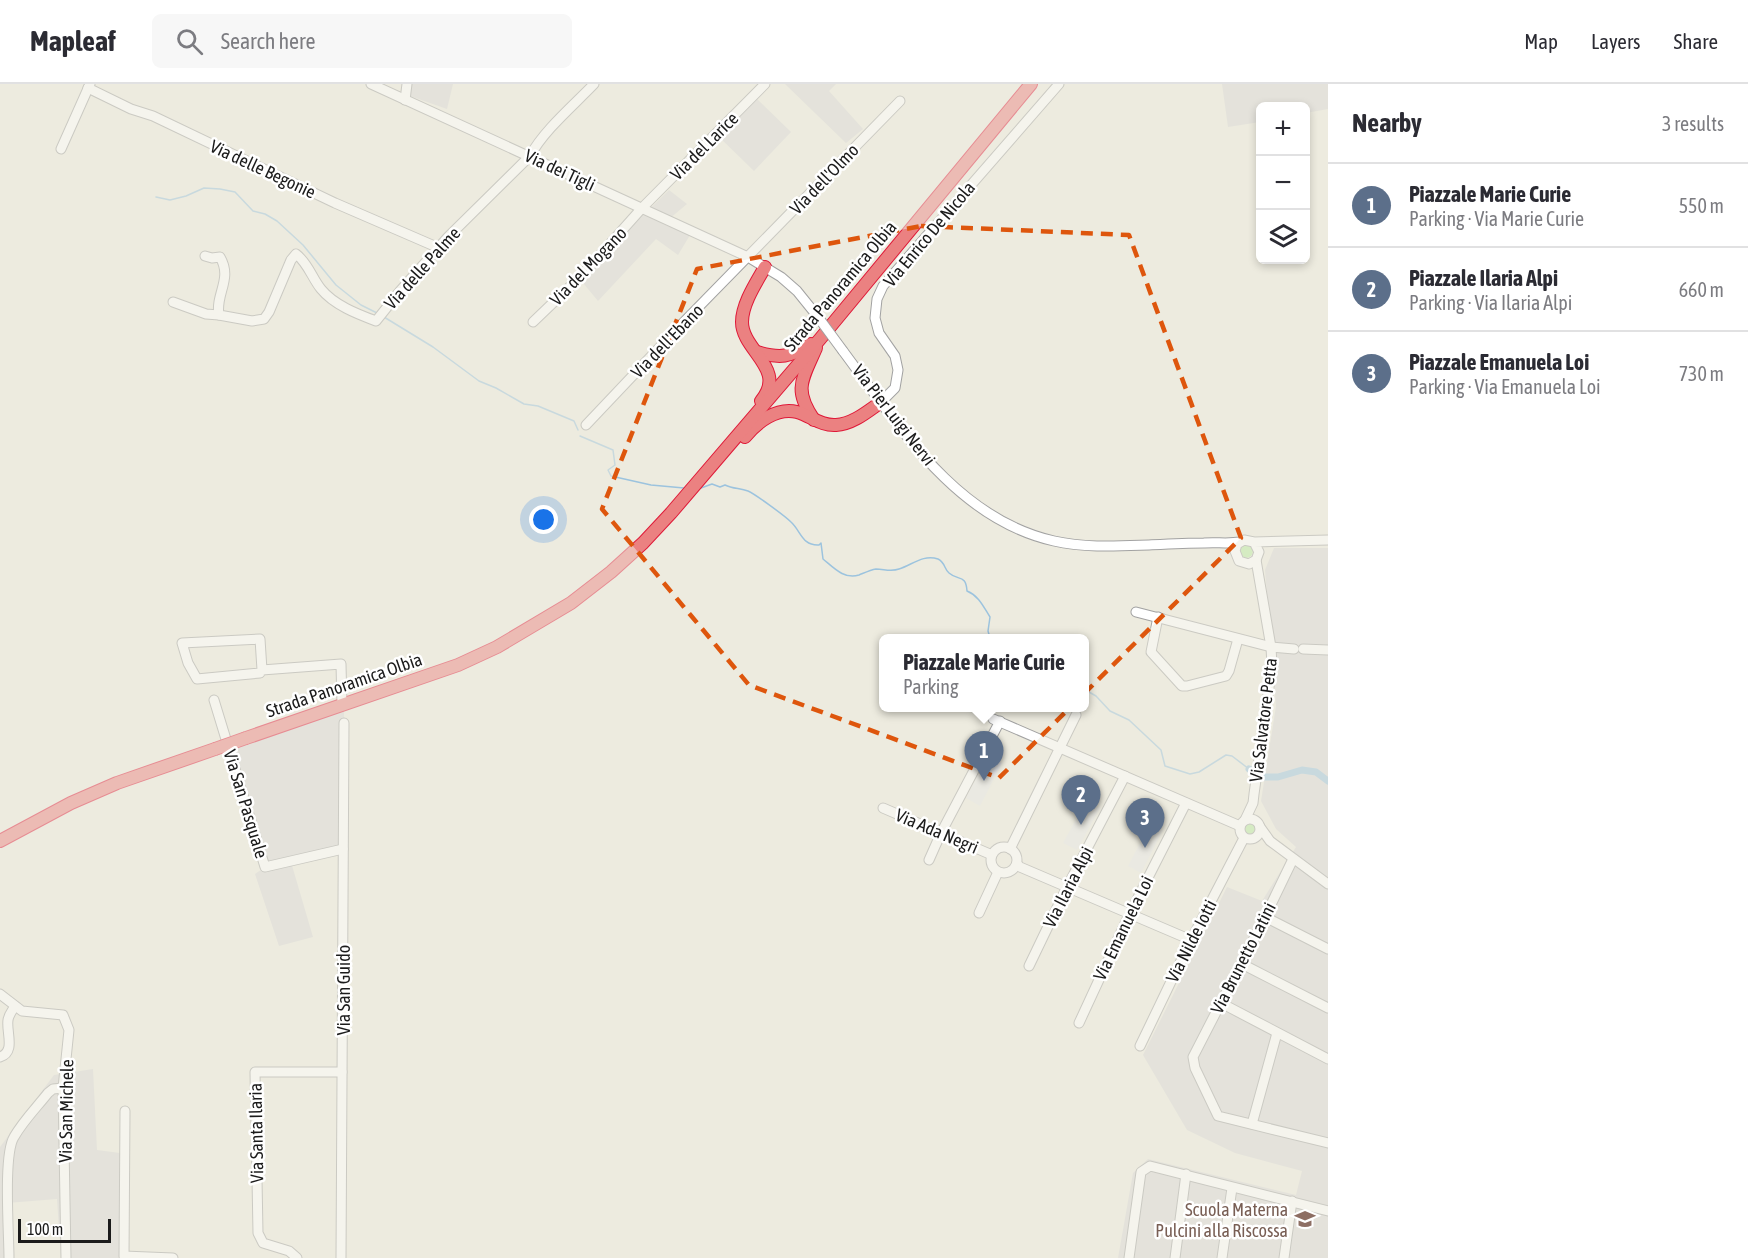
<!DOCTYPE html>
<html lang="en">
<head>
<meta charset="utf-8">
<style>
  :root { --surface:#fff; --page:#f7f7f7; --text:#2b2b33; --muted:#7c7c81; --line:#e1e1e2; --accent:#ea580c }
  body { margin:0; font-family:"Asap Condensed",sans-serif; background:var(--page); color:var(--text) }
  .controls { position:absolute; right:18px; top:18px; display:grid; overflow:hidden; border-radius:9px; box-shadow:0 3px 9px #0003 }
  .controls button { width:54px; height:54px; display:grid; place-items:center; padding:0; border:0; border-bottom:2px solid var(--line); background:var(--surface); color:var(--text); font:30px sans-serif }
  .scale { position:absolute; left:18px; bottom:15px; width:93px; box-sizing:border-box; padding-left:6px; border:3px solid #1b1b1b; border-top:0; font-size:16px; line-height:21px; white-space:nowrap; color:#1b1b1b; -webkit-text-stroke:4px #fff; paint-order:stroke }
  .you { position:absolute; left:544px; top:436px; width:21px; height:21px; margin:-15px; border:4px solid #fff; border-radius:50%; background:#1a73e8; box-shadow:0 0 0 9px #1a73e833 }
  .badge { display:grid; place-items:center; width:39px; height:39px; border-radius:50%; background:var(--accent); color:#fff; font-size:20px; font-weight:700 }
  .pin { position:absolute; translate:-50% -50px; filter:drop-shadow(0 2px 3px #0008) }
  .pin::after { content:''; position:absolute; top:32px; width:21px; height:18px; background:inherit; clip-path:polygon(0 0,100% 0,50% 100%) }
  .popup { position:absolute; left:879px; top:550px; width:210px; height:78px; box-sizing:border-box; display:grid; place-content:center; border-radius:9px; background:var(--surface); filter:drop-shadow(0 2px 4px #0005); font-size:20px; white-space:nowrap; color:var(--muted) }
  .popup b { font-size:22px; color:var(--text) }
  .popup::after { content:''; position:absolute; left:50%; top:100%; margin-left:-12px; border:12px solid transparent; border-top-color:var(--surface) }
  .list { margin:0; padding:0; list-style:none }
  h2 { display:flex; justify-content:space-between; align-items:center; height:78px; margin:0; padding:0 24px; font-size:26px }
  h2 small { font-size:20px; font-weight:400; color:var(--muted) }
  .list li { display:grid; grid-template-columns:39px 1fr auto; gap:18px; align-items:center; box-sizing:border-box; height:84px; padding:0 24px; border-top:2px solid var(--line) }
  .list b { display:block; font-size:22px; white-space:nowrap }
  .list p { margin:0; font-size:20px; white-space:nowrap; color:var(--muted) }
  .list em { font-size:20px; font-style:normal; color:var(--muted) }
  .icon { flex:none; width:33px; height:33px; fill:none; stroke:currentColor; stroke-width:2; stroke-linecap:round; stroke-linejoin:round }
  .map { position:relative; flex:none; width:1328px; height:1174px; overflow:hidden }
  header { display:flex; align-items:center; gap:36px; box-sizing:border-box; height:84px; padding:0 30px; background:var(--surface); border-bottom:2px solid var(--line) }
  header strong { font-size:28px }
  nav { display:flex; gap:33px; margin-inline-start:auto; font-size:21px }
  .search { width:420px; height:54px; background:var(--page); display:flex; align-items:center; gap:15px; box-sizing:border-box; padding:0 21px; border-radius:9px; color:var(--muted); font-size:22px }
  main { display:flex }
  aside { flex:1; background:var(--surface) }
  .map>svg:first-child { display:block }
  .residential { fill:#d9d8d8 }
  .grass { fill:#b8eca1 }
  .parking { fill:#e7e7e7 }
  .lines { fill:none; stroke-linecap:round; stroke-linejoin:round }
  .stream { stroke:#9cc3de; stroke-width:1.5 }
  .canal { stroke:#9cc3de; stroke-width:7 }
  .minor-casing { stroke:#a2a2a2; stroke-width:11 }
  .highway-casing { stroke:#df1938; stroke-width:14 }
  .minor { stroke:#fff; stroke-width:9 }
  .highway { stroke:#eb8181; stroke-width:12 }
  .minor-bridge-casing { stroke:#a2a2a2; stroke-width:11; stroke-linecap:butt }
  .highway-bridge-casing { stroke:#df1938; stroke-width:14; stroke-linecap:butt }
  .minor-bridge { stroke:#fff; stroke-width:9 }
  .highway-bridge { stroke:#eb8181; stroke-width:12 }
  .marked { fill:none; stroke:#de560d; stroke-width:4.5; stroke-dasharray:12 8; stroke-linejoin:round }
  .labels { text-anchor:middle; dominant-baseline:central; stroke-width:5; stroke-linejoin:round; paint-order:stroke }
  .street-label { font-size:18px; fill:#1b1b1b; stroke:#fff }
  .education-label { font-size:18px; fill:#785e54; stroke:#fff; text-anchor:end }
</style>
</head>
<body>
<header>
<strong>Mapleaf</strong>
<div class="search"><svg class="icon" aria-label="search" viewBox="0 0 24 24"><circle cx="10" cy="10" r="6"/><path d="M15 15l6 6"/></svg>Search here</div>
<nav><a>Map</a><a>Layers</a><a>Share</a></nav>
</header>
<main>
<div class="map">
<svg width="1328" height="1174" viewBox="0 0 1328 1174">
  <rect width="100%" height="100%" fill="#edebdf"/>
  <g class="residential">
    <polygon points="412,0 453,0 447,25 410,12"/>
    <polygon points="785,0 836,0 829,7 863,45 846,59"/>
    <polygon points="1222,0 1328,0 1328,25 1306,29 1306,22 1260,22 1260,38 1228,43"/>
    <polygon points="756,14 791,48 754,87 718,52"/>
    <polygon points="669,106 687,120 663,140 690,151 678,171 656,155 598,217 579,194"/>
    <polygon points="1274,464 1328,464 1328,1174 1118,1174 1133,1089 1148,1075 1296,1111 1302,1087 1235,1069 1187,1046 1143,971 1227,803 1262,817 1296,763 1276,745 1261,717 1276,622 1265,486"/>
    <polygon points="344,627 343,765 291,778 313,853 279,862 255,790 265,783 227,667"/>
    <polygon points="93,985 97,1066 120,1069 122,1174 61,1174 57,1115 7,1119 9,1174 0,1174 0,1063 54,991"/>
  </g>
  <g class="grass">
    <circle cx="1246" cy="467" r="7"/>
    <circle cx="1250" cy="745" r="7"/>
  </g>
  <g class="parking">
    <polygon points="988,672 1002,679 980,722 966,714"/>
    <polygon points="1086,717 1100,724 1077,766 1063,759"/>
    <polygon points="1150,740 1163,746 1141,789 1128,782"/>
  </g>
  <g class="lines">
    <g class="stream">
      <polyline points="156,113 170,116 186,112 204,104 220,105 235,108 253,127 265,130 277,137 303,161 336,201 361,221 377,229"/>
      <polyline points="384,233 433,263 479,297 496,304 524,320 538,322 574,337 578,346"/>
      <polyline points="580,352 613,366 615,381 608,386 611,392 651,401 684,404"/>
      <path d="M701,404l11,-4 8,3 5,-2c8,4 15,3 23,6 7,3 37,25 43,31 10,9 11,24 28,23l2,-2 2,16c10,8 21,21 36,16 5,-2 11,-5 17,-6 8,0 15,3 23,0 13,-4 24,-15 39,-10 7,3 6,10 11,14 9,8 17,1 18,18 12,5 16,15 23,26l-2,14 2,7"/>
      <polyline points="1084,608 1089,608 1096,612 1110,627 1129,636 1161,666 1165,682 1190,690 1199,688 1226,671 1232,672 1249,685"/>
    </g>
    <polyline class="canal" points="1249,685 1265,693 1278,693 1302,686 1316,688 1328,697"/>
    <g class="minor-casing">
      <g id="minor">
        <polyline points="371,0 748,173 781,193 797,207 818,233"/>
        <polyline points="88,4 131,25 153,32 335,119 439,164"/>
        <polyline points="405,16 407,0"/>
        <polyline points="61,65 90,0"/>
        <path d="M205,172l7,2 8,-1c13,22 -5,37 -1,58l33,6 12,-2 5,-7 22,-52 5,-6c12,9 16,24 25,35 13,16 36,25 55,32l24,-30 48,-54 82,-81c14,-26 44,-51 64,-72"/>
        <polyline points="173,218 206,230 219,231"/>
        <polyline points="533,238 583,190 642,124 765,0"/>
        <path d="M843,267c56,75 113,168 211,190 31,7 64,5 95,4 19,-1 37,-2 55,-2 12,-1 24,1 36,-1"/>
        <polyline points="881,318 895,304 898,286 895,272 879,249 875,234 877,215 883,202 1059,0"/>
        <polyline points="586,341 675,247 900,17"/>
        <polyline points="1254,458 1259,468 1256,476 1249,480 1239,477 1235,467 1237,460 1244,456 1254,458 1328,456"/>
        <polyline points="1136,528 1271,563 1294,565"/>
        <polyline points="1158,533 1151,568 1182,602 1187,602 1226,592 1229,587 1238,555"/>
        <polyline points="1303,565 1328,566"/>
        <polyline points="262,586 260,555 182,559 188,579 197,595 260,589 262,586 341,580 342,621"/>
        <polyline points="214,616 265,783 343,765"/>
        <polyline points="993,635 1240,742"/>
        <polyline points="883,724 992,771"/>
        <circle cx="1250" cy="745" r="10"/>
        <polyline points="1245,736 1253,719 1254,710 1272,582 1271,563 1256,476"/>
        <polyline points="1260,743 1270,757 1328,800"/>
        <circle cx="1004" cy="776" r="13"/>
        <polyline points="1010,765 1076,631"/>
        <polyline points="1293,775 1265,833 1193,973 1195,984 1218,1032 1328,1059"/>
        <polyline points="929,776 941,749 1000,637"/>
        <polyline points="1017,780 1020,783 1191,856"/>
        <polyline points="979,829 998,788"/>
        <polyline points="1265,833 1328,865"/>
        <polyline points="1242,880 1328,924"/>
        <polyline points="1029,882 1067,803 1125,692"/>
        <polyline points="0,910 22,927 63,931 69,946 63,1004 66,1174"/>
        <polyline points="1221,919 1328,975"/>
        <polyline points="1079,939 1128,833 1186,719"/>
        <polyline points="1140,962 1191,856 1244,754"/>
        <path d="M0,973c16,-5 6,-25 8,-37 1,-6 4,-9 7,-14"/>
        <polyline points="125,1027 124,1172 173,1174"/>
        <polyline points="1252,1040 1277,949"/>
        <path d="M9,1174c0,-25 -6,-103 5,-121 9,-16 23,-30 34,-44l5,-4 10,-1"/>
        <polyline points="297,1174 289,1167 263,1159 258,1149 255,988 342,988"/>
        <polyline points="341,1174 344,639"/>
        <polyline points="1129,1174 1141,1088 1150,1082 1328,1127"/>
        <polyline points="1175,1174 1186,1090"/>
        <polyline points="1222,1174 1232,1104"/>
        <polyline points="1284,1174 1292,1117"/>
      </g>
    </g>
    <g class="highway-casing">
      <g id="highway">
        <path d="M757,268c24,7 32,5 54,-8"/>
        <path d="M761,317c27,-32 -19,-50 -19,-79 0,-18 14,-39 23,-55"/>
        <path d="M814,336c-21,-31 -12,-40 2,-72"/>
        <path d="M745,353c12,-15 32,-30 52,-25 14,4 24,14 39,13 17,-1 32,-14 45,-23"/>
        <polyline points="246,654 458,581 497,563 571,519 611,488 643,459 671,429 820,255 1031,0"/>
        <polyline points="0,757 71,719 117,699 215,665"/>
      </g>
    </g>
    <use href="#minor" class="minor"/>
    <use href="#highway" class="highway"/>
    <g class="minor-bridge-casing">
      <polyline id="minor-bridge" points="818,233 843,267"/>
    </g>
    <g class="highway-bridge-casing">
      <polyline id="highway-bridge" points="215,665 246,654"/>
    </g>
    <use href="#minor-bridge" class="minor-bridge"/>
    <use href="#highway-bridge" class="highway-bridge"/>
  </g>
  <path d="M0 0H1328V1174H0ZM921,142l208,9 112,303 -242,240 -250,-93 -147,-176 95,-240z" fill="#edebdf" fill-opacity=".55" fill-rule="evenodd"/>
  <path class="marked" d="M921,142l208,9 112,303 -242,240 -250,-93 -147,-176 95,-240z"/>
  <defs>
    <g id="school-bare" transform="scale(1.62)"><path d="M0-5L7-2L0 1L-7-2ZM-4 1L0 2.5L4 1V4Q0 6-4 4Z" fill="#8d6e63" stroke="#fff" stroke-width="2.5" paint-order="stroke"/></g>
  </defs>
  <g fill-rule="evenodd">
    <use href="#school-bare" x="1305" y="1135"/>
  </g>
  <g class="labels">
    <g class="street-label">
      <text transform="translate(704 62) rotate(-45)">Via del Larice</text>
      <text transform="translate(263 85) rotate(25)">Via delle Begonie</text>
      <text transform="translate(560 86) rotate(25)">Via dei Tigli</text>
      <text transform="translate(824 95) rotate(-46)">Via dell'Olmo</text>
      <text transform="translate(929 150) rotate(-50)">Via Enrico De Nicola</text>
      <text transform="translate(588 182) rotate(-46)">Via del Mogano</text>
      <text transform="translate(422 184) rotate(-48)">Via delle Palme</text>
      <text transform="translate(840 202) rotate(-50)">Strada Panoramica Olbia</text>
      <text transform="translate(667 257) rotate(-46)">Via dell'Ebano</text>
      <text transform="translate(894 331) rotate(52)">Via Pier Luigi Nervi</text>
      <text transform="translate(344 601) rotate(-19)">Strada Panoramica Olbia</text>
      <text transform="translate(1263 636) rotate(-83)">Via Salvatore Petta</text>
      <text transform="translate(246 720) rotate(73)">Via San Pasquale</text>
      <text transform="translate(937 747) rotate(23)">Via Ada Negri</text>
      <text transform="translate(1068 803) rotate(-63)">Via Ilaria Alpi</text>
      <text transform="translate(1123 844) rotate(-64)">Via Emanuela Loi</text>
      <text transform="translate(1191 857) rotate(-63)">Via Nilde Iotti</text>
      <text transform="translate(1243 874) rotate(-63)">Via Brunetto Latini</text>
      <text transform="translate(343 906) rotate(-90)">Via San Guido</text>
      <text transform="translate(66 1027) rotate(-89)">Via San Michele</text>
      <text transform="translate(256 1049) rotate(-91)">Via Santa Ilaria</text>
    </g>
    <g class="education-label">
      <text x="1288" y="1125">Scuola Materna<tspan x="1288" dy="21">Pulcini alla Riscossa</tspan></text>
    </g>
  </g>
</svg>
<div class="controls">
<button>+</button>
<button>−</button>
<button><svg class="icon" aria-label="layers" viewBox="0 0 24 24"><path d="M12 4l9 5-9 5-9-5zM3 14l9 5 9-5"/></svg></button>
</div>
<div class="scale">100 m</div>
<div class="you"></div>
<div class="pin badge" style="left:984px;top:697px;background:#5c6f8a">1</div>
<div class="popup"><b>Piazzale Marie Curie</b>Parking</div>
<div class="pin badge" style="left:1081px;top:741px;background:#5c6f8a">2</div>
<div class="pin badge" style="left:1145px;top:764px;background:#5c6f8a">3</div>
</div>
<aside>
<h2>Nearby<small>3 results</small></h2>
<ul class="list">
<li><span class="badge" style="background:#5c6f8a">1</span><div><b>Piazzale Marie Curie</b><p>Parking · Via Marie Curie</p></div><em>550 m</em></li>
<li><span class="badge" style="background:#5c6f8a">2</span><div><b>Piazzale Ilaria Alpi</b><p>Parking · Via Ilaria Alpi</p></div><em>660 m</em></li>
<li><span class="badge" style="background:#5c6f8a">3</span><div><b>Piazzale Emanuela Loi</b><p>Parking · Via Emanuela Loi</p></div><em>730 m</em></li>
</ul>
</aside>
</main>
</body>
</html>
